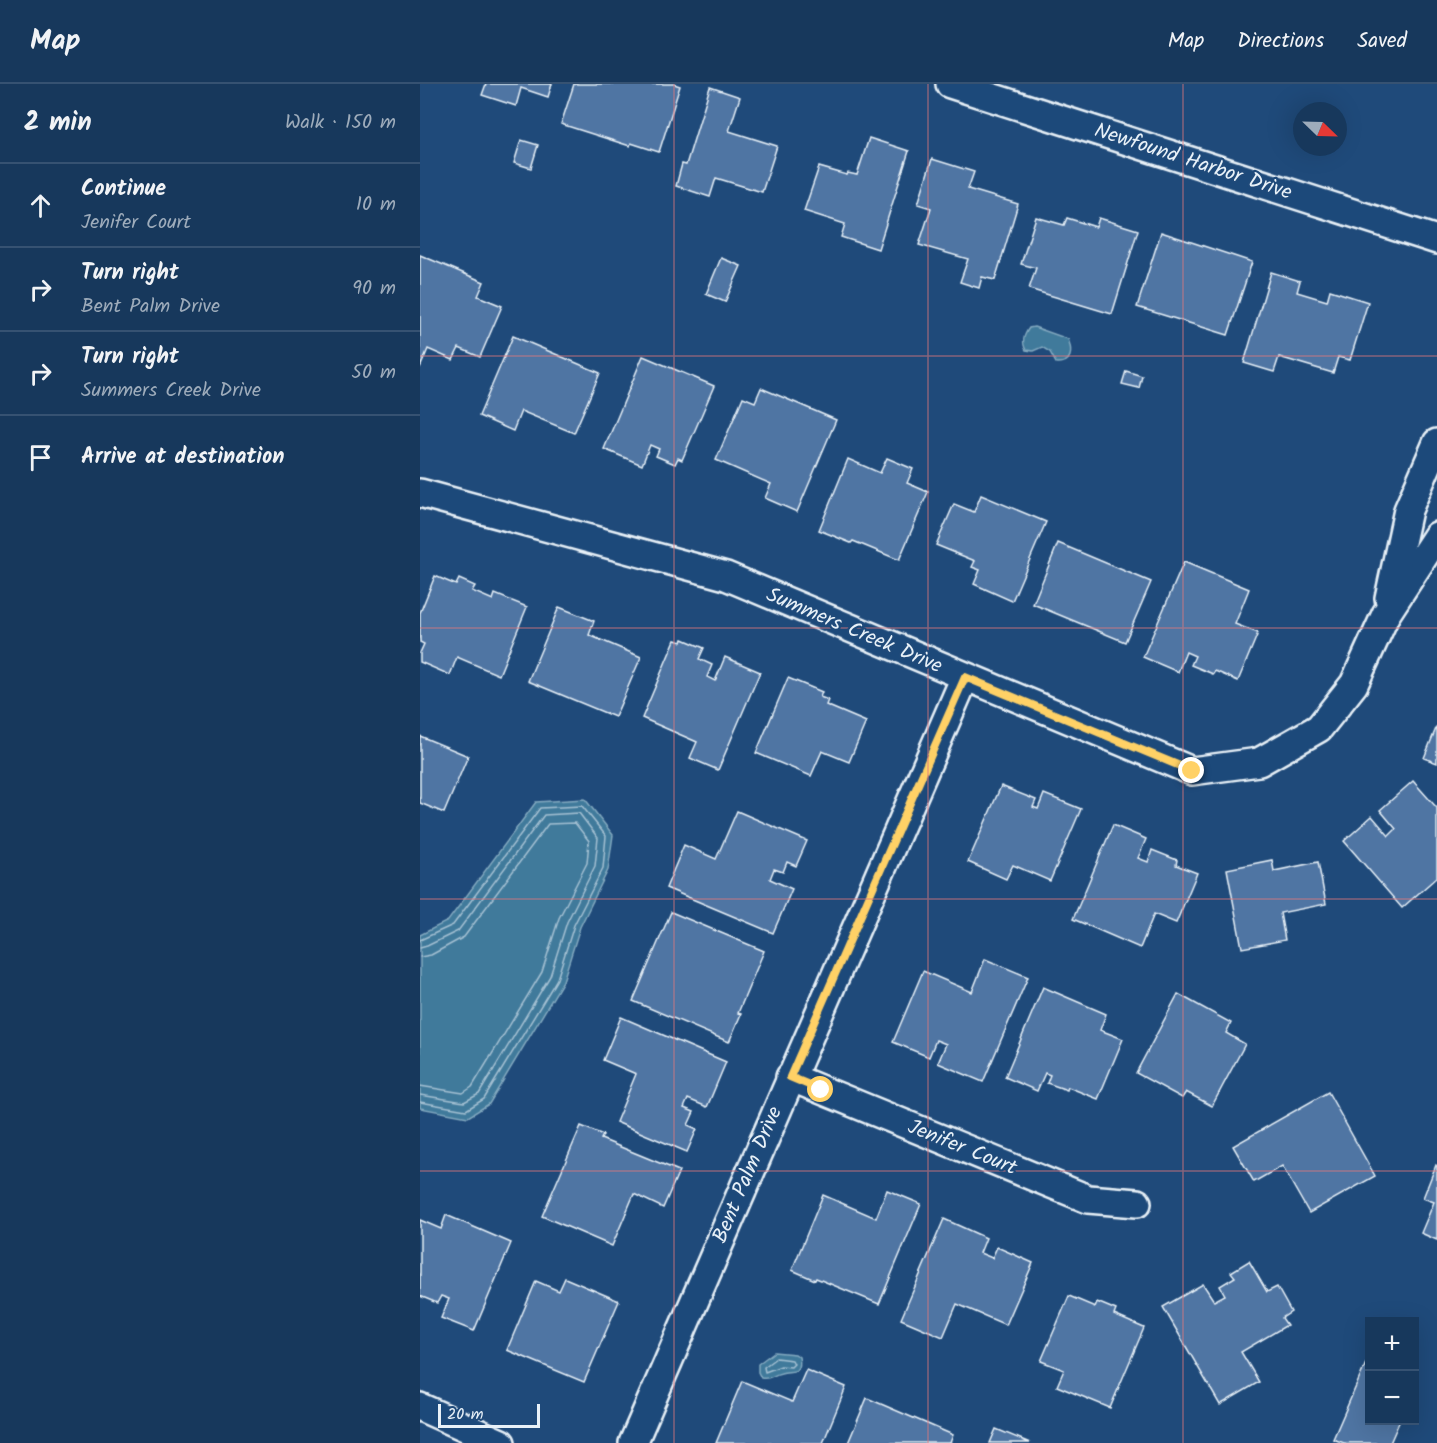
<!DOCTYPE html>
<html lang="en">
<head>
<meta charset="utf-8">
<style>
  :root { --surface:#17385c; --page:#244365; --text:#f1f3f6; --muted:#9eacbb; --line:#365272 }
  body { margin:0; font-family:Kalam,sans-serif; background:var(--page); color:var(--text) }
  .controls { position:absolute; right:18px; bottom:18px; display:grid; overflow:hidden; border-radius:0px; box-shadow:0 6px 24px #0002 }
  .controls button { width:54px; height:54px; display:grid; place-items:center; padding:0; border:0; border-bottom:2px solid var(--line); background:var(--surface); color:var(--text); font:30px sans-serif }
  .compass { position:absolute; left:873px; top:18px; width:54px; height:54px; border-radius:50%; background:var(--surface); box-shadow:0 6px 24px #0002; rotate:113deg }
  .scale { position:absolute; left:18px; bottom:15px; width:102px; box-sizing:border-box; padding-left:6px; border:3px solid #e8f1f8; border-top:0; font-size:16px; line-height:21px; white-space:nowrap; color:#e8f1f8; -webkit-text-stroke:4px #1f4a7a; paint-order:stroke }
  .stop { position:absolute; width:18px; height:18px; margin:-14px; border:4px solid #ffd166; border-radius:50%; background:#fff }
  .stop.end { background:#ffd166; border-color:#fff; box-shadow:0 2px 6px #0008 }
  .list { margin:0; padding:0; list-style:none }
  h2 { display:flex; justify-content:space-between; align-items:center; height:78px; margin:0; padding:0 24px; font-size:26px }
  h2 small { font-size:20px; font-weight:400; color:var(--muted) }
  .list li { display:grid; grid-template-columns:39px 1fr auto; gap:18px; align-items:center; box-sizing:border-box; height:84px; padding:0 24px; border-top:2px solid var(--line) }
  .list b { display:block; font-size:22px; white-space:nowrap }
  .list p { margin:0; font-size:20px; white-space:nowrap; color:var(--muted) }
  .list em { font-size:20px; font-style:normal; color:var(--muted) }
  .icon { flex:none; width:33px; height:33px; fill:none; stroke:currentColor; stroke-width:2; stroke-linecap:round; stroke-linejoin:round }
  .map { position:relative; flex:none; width:1017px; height:1359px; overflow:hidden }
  header { display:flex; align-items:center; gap:36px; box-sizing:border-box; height:84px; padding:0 30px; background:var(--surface); border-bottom:2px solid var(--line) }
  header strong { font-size:28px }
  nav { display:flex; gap:33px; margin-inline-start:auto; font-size:21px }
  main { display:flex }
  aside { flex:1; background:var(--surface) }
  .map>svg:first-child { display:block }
  .water { fill:#417a9b; stroke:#84aac0; stroke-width:1.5 }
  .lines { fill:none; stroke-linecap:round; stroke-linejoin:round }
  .shore { stroke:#a5c1d3; stroke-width:1.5 }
  .building { fill:#4f74a3; stroke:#e8f1f8; stroke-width:1.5 }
  .street-casing { stroke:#e8f1f8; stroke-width:32 }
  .street { stroke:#1f4a7a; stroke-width:27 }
  .route { stroke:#ffd166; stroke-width:8 }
  .grid { fill:none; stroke:#dd787b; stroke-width:1.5; stroke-opacity:0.55 }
  .labels { text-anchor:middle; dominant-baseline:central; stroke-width:4.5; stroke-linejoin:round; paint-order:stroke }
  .street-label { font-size:21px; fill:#e8f1f8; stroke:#1f4a7a }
</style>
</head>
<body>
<header>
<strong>Map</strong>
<nav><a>Map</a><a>Directions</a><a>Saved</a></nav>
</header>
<main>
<aside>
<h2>2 min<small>Walk · 150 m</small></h2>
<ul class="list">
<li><svg class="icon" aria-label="ahead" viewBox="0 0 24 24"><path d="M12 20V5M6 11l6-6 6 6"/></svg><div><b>Continue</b><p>Jenifer Court</p></div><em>10 m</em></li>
<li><svg class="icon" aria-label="right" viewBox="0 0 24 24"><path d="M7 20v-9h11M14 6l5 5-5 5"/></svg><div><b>Turn right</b><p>Bent Palm Drive</p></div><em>90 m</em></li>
<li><svg class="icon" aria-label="right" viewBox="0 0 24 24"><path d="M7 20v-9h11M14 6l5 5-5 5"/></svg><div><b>Turn right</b><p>Summers Creek Drive</p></div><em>50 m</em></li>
<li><svg class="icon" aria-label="arrive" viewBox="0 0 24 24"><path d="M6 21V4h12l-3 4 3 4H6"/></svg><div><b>Arrive at destination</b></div></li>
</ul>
</aside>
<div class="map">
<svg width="1017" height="1359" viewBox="0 0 1017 1359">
  <rect width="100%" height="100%" fill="#1f4a7a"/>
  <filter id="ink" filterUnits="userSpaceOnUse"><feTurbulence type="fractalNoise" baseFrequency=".0167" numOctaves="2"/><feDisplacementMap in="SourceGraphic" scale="12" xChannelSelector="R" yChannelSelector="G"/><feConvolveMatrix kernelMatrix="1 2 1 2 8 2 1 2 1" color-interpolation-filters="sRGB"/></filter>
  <g filter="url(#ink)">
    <g class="water">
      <path d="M614,243l34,12c5,13 4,25 -12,24l-6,-11 -8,-5 -9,4 -7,-1c-5,-8 -2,-15 3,-22z"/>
      <polygon points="165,715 193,751 188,786 160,843 143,897 69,1020 48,1033 0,1024 0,851 28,837 116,718"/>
      <path d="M354,1268l21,2 4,3c4,18 -8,13 -18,16 -9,2 -11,7 -20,5l-3,-6v-8z"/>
    </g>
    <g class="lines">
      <g class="shore">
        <polyline points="0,856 33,841 120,724 162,722 186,752 183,784 154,841 137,895 64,1015 46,1026 0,1018"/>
        <polyline points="0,864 7,862 38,847 124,731 159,729 178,754 175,782 147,838 130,892 59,1010 44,1018 0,1011"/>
        <polyline points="0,873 11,871 44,853 128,740 155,739 169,757 167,779 139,834 122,888 52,1003 43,1009 0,1002"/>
        <polygon points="356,1274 372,1276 374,1280 371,1283 361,1282 345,1288 344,1283"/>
      </g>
    </g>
    <g class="building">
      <polygon points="66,0 132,0 128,13 101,4 96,22 62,11"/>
      <polygon points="154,0 254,0 260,2 239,68 211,59 210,62 141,40"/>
      <polygon points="290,3 320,13 309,47 357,62 342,108 296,94 290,113 256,102 262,80 266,81"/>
      <polygon points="449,54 489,67 458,165 421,153 425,140 384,127 399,83 427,91 428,89 437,91"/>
      <polygon points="101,56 118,61 111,84 94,79"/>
      <polygon points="512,75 554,88 548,105 598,120 575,196 562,193 559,204 540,198 548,175 499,161 511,124 498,120"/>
      <polygon points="616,133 644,141 647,134 676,143 679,134 718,146 692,230 609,205 616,184 601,180"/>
      <polygon points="741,148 832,178 808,251 717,223"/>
      <polygon points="0,171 64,198 58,212 82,222 60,273 39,264 33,276 8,265 0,284"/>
      <polygon points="301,174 321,182 305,218 286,210"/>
      <polygon points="851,188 880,197 877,208 907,217 910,206 948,218 930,276 918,273 913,289 859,273 854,288 824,279"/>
      <polygon points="93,252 180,289 154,349 101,327 93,347 59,332"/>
      <polygon points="223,272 294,302 262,376 258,374 255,380 236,372 239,365 230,361 222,381 184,365"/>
      <polygon points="706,287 722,292 719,304 702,300"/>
      <polygon points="341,304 416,336 377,428 345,414 351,400 296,376 323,313 335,318"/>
      <polygon points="467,374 493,385 487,399 508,408 479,476 433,457 431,459 399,446 428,375 460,389"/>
      <polygon points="561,411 626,438 592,517 554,500 560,486 552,483 555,477 516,461 534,420 554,428"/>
      <polygon points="638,459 731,498 705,558 613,520"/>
      <polygon points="764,478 829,505 815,540 838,549 818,597 795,587 793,590 771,581 775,572 766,568 758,588 723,573"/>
      <polygon points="15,492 36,501 39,495 55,502 52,507 73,516 75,510 107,523 79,591 37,573 30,591 0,578 0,569 4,560 0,558 0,529"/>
      <polygon points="139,523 174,537 169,551 221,573 195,633 108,597"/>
      <polygon points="263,555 284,564 279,575 292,581 287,593 295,597 305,573 340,588 298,686 270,674 277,658 222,634 255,556 262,558"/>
      <polygon points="368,594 402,608 400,613 408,616 406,621 446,638 429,678 402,667 391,692 336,669"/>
      <polygon points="1017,642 1017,679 1004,674"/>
      <polygon points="0,652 48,672 24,729 0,719"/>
      <polygon points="993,697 1017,724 1017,793 982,824 924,757 952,732 969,752 976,745 960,726"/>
      <polygon points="581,702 616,716 613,723 618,725 624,710 661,725 630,797 593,781 586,795 548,778"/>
      <polygon points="317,727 387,757 376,782 367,778 363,788 354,785 350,795 372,805 353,849 246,804 264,761 296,775"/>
      <polygon points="693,741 726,755 718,774 728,778 732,766 757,776 756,781 777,789 756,839 734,830 720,864 653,835"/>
      <polygon points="852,776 854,787 898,778 906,820 860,829 865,856 822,864 807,785"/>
      <polygon points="251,828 344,867 318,929 321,930 309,958 213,917"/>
      <polygon points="565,875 608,893 563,998 518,979 526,960 516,956 509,973 473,958 503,887 552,908"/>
      <polygon points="623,903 686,930 680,946 703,955 678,1015 648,1003 647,1006 627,999 630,991 625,989 617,1007 585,993"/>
      <polygon points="758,910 811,939 806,949 825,960 792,1022 766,1008 762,1014 716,989"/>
      <polygon points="201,933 306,978 287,1023 268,1015 264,1024 274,1028 268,1041 277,1045 267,1068 196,1038 216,990 183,976"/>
      <polygon points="908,1008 955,1092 889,1129 862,1082 834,1098 813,1062"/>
      <polygon points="161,1042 183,1051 181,1055 259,1087 243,1124 214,1110 192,1162 122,1132"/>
      <polygon points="1016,1081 1017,1082 1017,1156 1001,1149 1014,1118 1003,1114"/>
      <polygon points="467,1106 501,1120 459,1220 396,1194 395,1196 372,1186 403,1111 456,1134"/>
      <polygon points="26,1131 91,1159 54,1247 21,1234 29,1215 21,1212 17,1219 0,1212 0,1136 21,1145"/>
      <polygon points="524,1135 566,1154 560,1169 572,1174 577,1163 613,1179 586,1241 537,1220 523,1253 481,1235"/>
      <polygon points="829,1177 847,1208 857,1203 871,1228 862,1234 867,1241 821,1268 839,1298 800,1321 743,1223 783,1200 794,1217 805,1211 800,1202 815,1193 811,1188"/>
      <polygon points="145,1194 199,1217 164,1298 87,1266 116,1197 139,1207"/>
      <polygon points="649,1212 675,1223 677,1218 696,1226 694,1231 724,1244 690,1324 637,1302 644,1286 621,1277"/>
      <polygon points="947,1277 950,1278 950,1336 980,1336 970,1359 924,1359 913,1355"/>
      <polygon points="386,1286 426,1303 403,1359 296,1359 322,1297 372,1318"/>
      <polygon points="447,1314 533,1351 530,1359 428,1359"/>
      <polygon points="576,1345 610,1359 570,1359"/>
    </g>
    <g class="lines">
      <g class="street-casing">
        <g id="street">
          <polyline points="530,0 1017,156"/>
          <polyline points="0,409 306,492 772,687 839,678 899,644 934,600 966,530 1017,452"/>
          <polyline points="969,514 988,426 1017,359"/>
          <polyline points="370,993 668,1115 717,1119"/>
          <polyline points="0,1323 81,1359"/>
          <polyline points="213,1359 545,593"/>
        </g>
      </g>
      <use href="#street" class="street"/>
    </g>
  </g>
  <g class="lines" filter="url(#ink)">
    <polyline class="route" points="401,1006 370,993 545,593 772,687"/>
  </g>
  <path class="grid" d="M254,0v1359M508,0v1359M763,0v1359M0,272h1017M0,544h1017M0,815h1017M0,1087h1017"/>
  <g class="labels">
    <g class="street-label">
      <text transform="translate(773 78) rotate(18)">Newfound Harbor Drive</text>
      <text transform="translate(434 547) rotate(23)">Summers Creek Drive</text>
      <text transform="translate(542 1064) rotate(22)">Jenifer Court</text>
      <text transform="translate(328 1091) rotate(-67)">Bent Palm Drive</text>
    </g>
  </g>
</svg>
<div class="controls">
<button>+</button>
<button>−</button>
</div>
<svg class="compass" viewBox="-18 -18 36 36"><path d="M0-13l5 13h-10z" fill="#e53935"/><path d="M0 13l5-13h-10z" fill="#9eacbb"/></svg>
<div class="scale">20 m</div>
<div class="stop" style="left:401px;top:1006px"></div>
<div class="stop end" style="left:772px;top:687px"></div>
</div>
</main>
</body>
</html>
